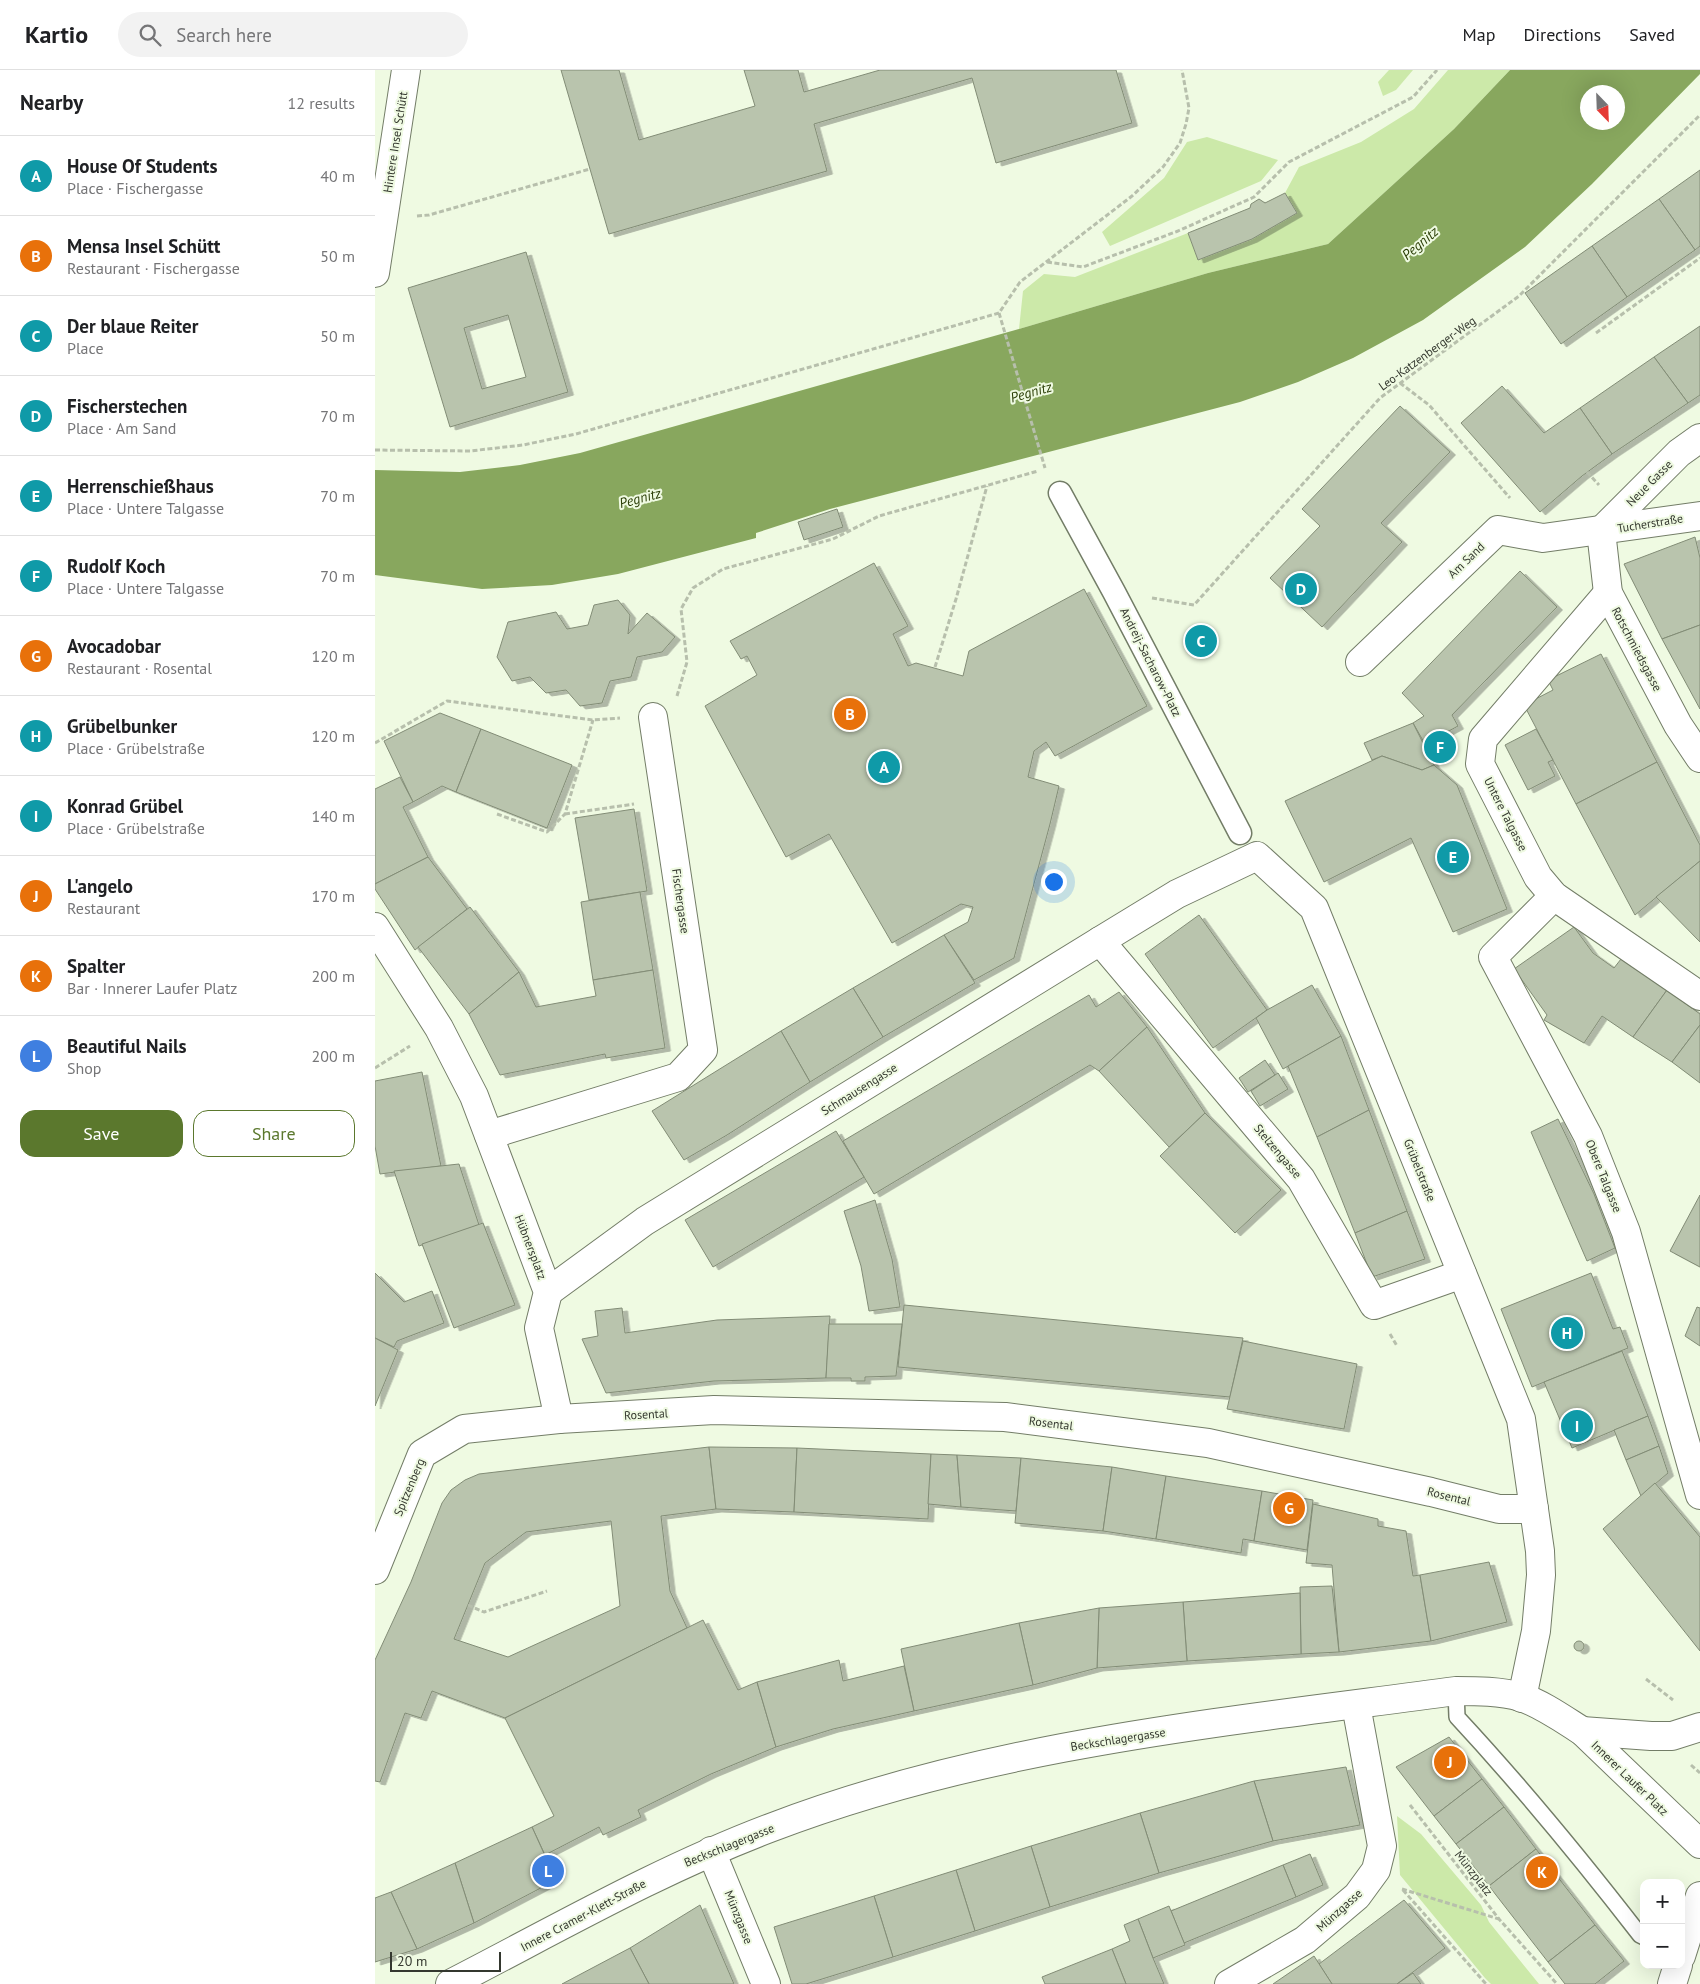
<!DOCTYPE html>
<html lang="en">
<head>
<meta charset="utf-8">
<style>
  :root { --surface:#fff; --page:#f2f2f2; --text:#202124; --muted:#757577; --line:#e0e0e0; --accent:#5b782d }
  body { margin:0; font-family:"PT Sans",sans-serif; background:var(--page); color:var(--text) }
  .controls { position:absolute; right:15px; bottom:15px; display:grid; overflow:hidden; border-radius:10px; box-shadow:0 5px 20px #0002 }
  .controls button { width:45px; height:45px; display:grid; place-items:center; padding:0; border:0; border-bottom:1px solid var(--line); background:var(--surface); color:var(--text); font:25px sans-serif }
  .compass { position:absolute; left:1205px; top:15px; width:45px; height:45px; border-radius:50%; background:var(--surface); box-shadow:0 5px 20px #0002; rotate:157deg }
  .scale { position:absolute; left:15px; bottom:12px; width:111px; box-sizing:border-box; padding-left:5px; border:2px solid #34382f; border-top:0; font-size:14px; line-height:18px; white-space:nowrap; color:#34382f; -webkit-text-stroke:4px #effae2; paint-order:stroke }
  .you { position:absolute; left:678px; top:811px; width:18px; height:18px; margin:-12px; border:4px solid #fff; border-radius:50%; background:#1a73e8; box-shadow:0 0 0 8px #1a73e833 }
  .badge { display:grid; place-items:center; width:32px; height:32px; border-radius:50%; background:var(--accent); color:#fff; font-size:16px; font-weight:700 }
  .pin { position:absolute; translate:-50% -50%; border:2px solid #fff; box-shadow:0 1px 5px #0006 }
  .list { margin:0; padding:0; list-style:none }
  h2 { display:flex; justify-content:space-between; align-items:center; height:65px; margin:0; padding:0 20px; font-size:21px }
  h2 small { font-size:16px; font-weight:400; color:var(--muted) }
  .list li { display:grid; grid-template-columns:32px 1fr auto; gap:15px; align-items:center; box-sizing:border-box; height:80px; padding:0 20px; border-top:1px solid var(--line) }
  .list b { display:block; font-size:19px; white-space:nowrap }
  .list p { margin:0; font-size:16px; white-space:nowrap; color:var(--muted) }
  .list em { font-size:16px; font-style:normal; color:var(--muted) }
  .actions { display:flex; gap:10px; padding:15px 20px }
  .actions a { flex:1; padding:11px 0; border:1px solid var(--accent); border-radius:15px; text-align:center; font-size:18px; color:var(--accent) }
  .actions .main { background:var(--accent); color:#fff }
  .icon { flex:none; width:28px; height:28px; fill:none; stroke:currentColor; stroke-width:2; stroke-linecap:round; stroke-linejoin:round }
  .map { position:relative; flex:none; width:1325px; height:1914px; overflow:hidden }
  header { display:flex; align-items:center; gap:30px; box-sizing:border-box; height:70px; padding:0 25px; background:var(--surface); border-bottom:1px solid var(--line) }
  header strong { font-size:24px }
  nav { display:flex; gap:28px; margin-inline-start:auto; font-size:18px }
  .search { width:350px; height:45px; background:var(--page); display:flex; align-items:center; gap:12px; box-sizing:border-box; padding:0 18px; border-radius:28px; color:var(--muted); font-size:19px }
  main { display:flex }
  aside { flex:1; background:var(--surface) }
  .map>svg:first-child { display:block }
  .green { fill:#cce9a9 }
  .water { fill:#88a75e; fill-rule:evenodd }
  .building { fill:#b9c4ad; stroke:#828c76; fill-rule:evenodd; filter:url(#shadow) }
  .lines { fill:none; stroke-linecap:round; stroke-linejoin:round }
  .service-casing { stroke:#737d67; stroke-width:18 }
  .pedestrian-casing { stroke:#737d67; stroke-width:25 }
  .minor-casing { stroke:#737d67; stroke-width:30 }
  .tertiary-casing { stroke:#737d67; stroke-width:30 }
  .path { stroke:#b7bfac; stroke-width:3; stroke-dasharray:5 2.5; stroke-linecap:butt }
  .service { stroke:#fff; stroke-width:15 }
  .pedestrian { stroke:#fff; stroke-width:22 }
  .minor { stroke:#fff; stroke-width:28 }
  .tertiary { stroke:#fff; stroke-width:28 }
  .labels { text-anchor:middle; dominant-baseline:central; stroke-width:4; stroke-linejoin:round; paint-order:stroke }
  .street-label { font-size:12px; fill:#34382f; stroke:#effae2 }
  .water-label { font-size:14px; font-style:italic; fill:#2b3e07; stroke:#effae2 }
</style>
</head>
<body>
<header>
<strong>Kartio</strong>
<div class="search"><svg class="icon" aria-label="search" viewBox="0 0 24 24"><circle cx="10" cy="10" r="6"/><path d="M15 15l6 6"/></svg>Search here</div>
<nav><a>Map</a><a>Directions</a><a>Saved</a></nav>
</header>
<main>
<aside>
<h2>Nearby<small>12 results</small></h2>
<ul class="list">
<li><span class="badge" style="background:#0f9aa8">A</span><div><b>House Of Students</b><p>Place · Fischergasse</p></div><em>40 m</em></li>
<li><span class="badge" style="background:#e8710a">B</span><div><b>Mensa Insel Schütt</b><p>Restaurant · Fischergasse</p></div><em>50 m</em></li>
<li><span class="badge" style="background:#0f9aa8">C</span><div><b>Der blaue Reiter</b><p>Place</p></div><em>50 m</em></li>
<li><span class="badge" style="background:#0f9aa8">D</span><div><b>Fischerstechen</b><p>Place · Am Sand</p></div><em>70 m</em></li>
<li><span class="badge" style="background:#0f9aa8">E</span><div><b>Herrenschießhaus</b><p>Place · Untere Talgasse</p></div><em>70 m</em></li>
<li><span class="badge" style="background:#0f9aa8">F</span><div><b>Rudolf Koch</b><p>Place · Untere Talgasse</p></div><em>70 m</em></li>
<li><span class="badge" style="background:#e8710a">G</span><div><b>Avocadobar</b><p>Restaurant · Rosental</p></div><em>120 m</em></li>
<li><span class="badge" style="background:#0f9aa8">H</span><div><b>Grübelbunker</b><p>Place · Grübelstraße</p></div><em>120 m</em></li>
<li><span class="badge" style="background:#0f9aa8">I</span><div><b>Konrad Grübel</b><p>Place · Grübelstraße</p></div><em>140 m</em></li>
<li><span class="badge" style="background:#e8710a">J</span><div><b>L'angelo</b><p>Restaurant</p></div><em>170 m</em></li>
<li><span class="badge" style="background:#e8710a">K</span><div><b>Spalter</b><p>Bar · Innerer Laufer Platz</p></div><em>200 m</em></li>
<li><span class="badge" style="background:#3f7fe0">L</span><div><b>Beautiful Nails</b><p>Shop</p></div><em>200 m</em></li>
</ul>
<div class="actions"><a class="main">Save</a><a>Share</a></div>
</aside>
<div class="map">
<svg width="1325" height="1914" viewBox="0 0 1325 1914">
  <defs>
    <filter id="shadow"><feDropShadow dx="5.5" dy="3" stdDeviation="0" flood-color="#0004"/></filter>
  </defs>
  <rect width="100%" height="100%" fill="#effae2"/>
  <g class="green">
    <polygon points="1014,0 1038,0 1021,20 1008,26 1003,12"/>
    <polygon points="1073,0 1135,0 1079,59 953,174 833,203 644,259 648,221 669,204 700,207 813,163 823,190 877,169 922,143 910,123 924,97 986,72 1039,39"/>
    <polygon points="832,67 903,90 886,111 735,176 727,162 789,108 812,72"/>
    <polygon points="1022,1746 1046,1764 1106,1835 1114,1852 1164,1914 1116,1914 1110,1908 1025,1805"/>
  </g>
  <path class="water" d="M1135,0h190v4l-108,110 -67,63 -102,73 -70,38 -55,24 -58,20 -410,107 -74,24v5l-138,36 -66,11 -70,4 -107,-14v-105l85,2 60,-7 60,-12 439,-124 189,-56 120,-29 126,-115zM1212,22h30v30h-30z"/>
  <g class="building">
    <polygon points="186,0 244,0 264,70 380,36 369,0 423,0 429,22 505,0 741,0 757,53 621,93 597,8 439,54 452,101 234,164"/>
    <polygon points="1325,100 1325,176 1320,180 1284,129"/>
    <polygon points="910,123 922,143 877,169 823,190 813,163 875,138 876,134 884,129 890,133"/>
    <polygon points="1284,129 1320,180 1252,227 1217,176"/>
    <polygon points="1217,176 1252,227 1186,274 1150,223"/>
    <path d="M151,182l42,140 -118,35 -42,-139zM133,245l18,62 -44,12 -18,-61z"/>
    <polygon points="1325,256 1325,325 1313,333 1279,287"/>
    <polygon points="1279,287 1313,333 1237,384 1205,338"/>
    <polygon points="1127,316 1169,363 1205,338 1237,384 1207,406 1165,442 1086,353"/>
    <polygon points="1025,336 1075,382 1006,453 1027,472 947,557 895,508 945,456 927,439"/>
    <polygon points="462,439 468,457 429,470 423,452"/>
    <polygon points="1320,467 1325,488 1325,555 1287,569 1249,494"/>
    <polygon points="499,493 533,556 518,564 533,596 541,593 588,606 594,581 709,519 772,636 680,686 671,672 659,681 653,707 684,716 675,754 639,888 599,910 569,865 593,852 598,837 586,834 517,873 454,764 411,787 330,636 382,605 372,586 366,589 355,571"/>
    <polygon points="1145,501 1182,537 1077,645 1083,656 1050,674 1038,653 1049,646 1027,623"/>
    <polygon points="243,530 255,545 253,564 272,543 300,567 287,582 262,587 256,607 235,611 227,633 205,636 191,620 171,623 155,607 137,611 122,587 133,552 181,542 192,559 213,555 219,535"/>
    <polygon points="1325,555 1325,639 1287,569"/>
    <polygon points="1226,584 1282,692 1201,734 1149,635 1178,620 1173,610"/>
    <polygon points="65,643 106,659 81,722 67,716 38,732 9,671"/>
    <polygon points="1038,653 1059,695 1047,700 1007,686 997,690 989,673"/>
    <polygon points="106,659 197,695 172,758 81,722"/>
    <polygon points="1161,659 1178,690 1173,692 1180,706 1153,720 1130,675"/>
    <polygon points="1007,686 1047,700 1059,695 1082,715 1132,839 1078,862 1036,768 949,812 910,731"/>
    <polygon points="1282,692 1325,775 1325,791 1260,845 1201,734"/>
    <polygon points="25,707 38,732 28,737 53,787 0,814 0,719"/>
    <polygon points="259,739 272,821 214,830 200,748"/>
    <polygon points="53,787 92,839 40,880 0,819 0,814"/>
    <polygon points="1325,791 1325,872 1281,827"/>
    <polygon points="265,822 278,900 218,910 206,832"/>
    <polygon points="95,837 144,902 94,944 43,877"/>
    <polygon points="824,845 892,940 838,978 770,884"/>
    <polygon points="1199,857 1218,883 1239,898 1246,889 1292,920 1258,967 1227,946 1209,973 1169,950 1172,945 1139,899"/>
    <polygon points="569,865 600,913 508,967 478,918"/>
    <polygon points="278,900 290,978 231,988 230,984 125,1005 94,944 144,902 161,937 221,926 218,910"/>
    <polygon points="937,915 966,966 908,999 881,948 892,940"/>
    <polygon points="478,918 508,967 435,1012 406,961"/>
    <polygon points="1292,920 1325,944 1325,955 1297,992 1258,967"/>
    <polygon points="744,922 772,957 724,1001 715,995 499,1124 468,1071 714,925 721,937"/>
    <polygon points="1325,955 1325,1013 1297,992"/>
    <polygon points="772,957 830,1043 794,1077 724,1001"/>
    <polygon points="406,961 435,1012 352,1065 309,1090 277,1041"/>
    <polygon points="966,966 994,1040 942,1067 913,996"/>
    <polygon points="890,990 900,1005 873,1022 864,1008"/>
    <polygon points="47,1002 66,1096 5,1104 0,1076 0,1011"/>
    <polygon points="903,1003 913,1019 885,1036 876,1021"/>
    <polygon points="994,1040 1032,1141 980,1163 942,1067"/>
    <polygon points="830,1043 906,1120 860,1163 785,1086"/>
    <polygon points="1183,1049 1219,1124 1240,1178 1212,1191 1156,1062"/>
    <polygon points="461,1061 489,1107 338,1197 310,1150"/>
    <polygon points="84,1094 104,1155 44,1176 19,1101"/>
    <polygon points="1325,1125 1325,1197 1295,1181"/>
    <polygon points="500,1130 517,1189 525,1237 494,1241 486,1196 469,1141"/>
    <polygon points="1032,1141 1050,1189 997,1207 980,1163"/>
    <polygon points="108,1153 140,1235 79,1258 47,1174"/>
    <polygon points="0,1203 29,1232 57,1221 69,1253 22,1271 19,1277 0,1268"/>
    <polygon points="1216,1203 1238,1259 1245,1257 1253,1278 1157,1317 1126,1239"/>
    <polygon points="529,1235 868,1268 855,1327 523,1297"/>
    <polygon points="1322,1237 1325,1238 1325,1276 1310,1266"/>
    <polygon points="247,1238 250,1263 342,1250 455,1246 451,1308 339,1311 231,1323 207,1269 223,1266 220,1241"/>
    <polygon points="454,1254 527,1254 521,1306 490,1307 490,1311 476,1311 476,1308 451,1308"/>
    <polygon points="0,1268 23,1280 0,1336"/>
    <polygon points="868,1271 982,1294 969,1359 852,1339"/>
    <polygon points="1247,1281 1273,1346 1197,1378 1169,1312"/>
    <polygon points="1273,1346 1284,1376 1251,1390 1239,1360"/>
    <polygon points="1284,1376 1293,1403 1266,1426 1251,1390"/>
    <path d="M334,1377l7,62 -55,7 9,75 17,37 -182,90 -73,-27 -11,27 -16,-5 -25,69 -5,-1v-121l36,-78 31,-79 9,-13 14,-10 14,-6zM236,1451l9,85 -112,51 -54,-18 31,-76 41,-31z"/>
    <polygon points="334,1377 422,1378 419,1442 341,1439"/>
    <polygon points="422,1378 556,1384 553,1449 419,1442"/>
    <polygon points="556,1384 582,1385 586,1437 553,1434"/>
    <polygon points="582,1385 646,1388 641,1441 586,1437"/>
    <polygon points="646,1388 737,1397 728,1461 640,1453"/>
    <polygon points="737,1397 791,1406 781,1469 728,1461"/>
    <polygon points="791,1406 887,1421 879,1471 868,1469 866,1483 781,1469"/>
    <polygon points="1280,1413 1325,1467 1325,1581 1228,1459"/>
    <polygon points="887,1421 938,1430 932,1480 879,1471"/>
    <polygon points="938,1434 1003,1449 1003,1456 1031,1461 1038,1506 1045,1505 1056,1571 964,1582 957,1495 931,1493"/>
    <polygon points="1114,1492 1132,1552 1056,1571 1045,1505"/>
    <polygon points="957,1516 964,1582 926,1584 925,1517"/>
    <polygon points="925,1523 926,1584 812,1591 808,1532"/>
    <polygon points="808,1532 812,1591 722,1598 724,1538"/>
    <polygon points="724,1538 722,1598 658,1615 644,1553"/>
    <polygon points="328,1550 363,1620 382,1612 401,1677 336,1704 263,1740 266,1747 228,1765 224,1757 170,1785 157,1757 179,1746 130,1648"/>
    <polygon points="644,1553 658,1615 539,1641 526,1579"/>
    <circle cx="1204" cy="1576" r="5"/>
    <polygon points="464,1590 468,1611 529,1596 539,1641 458,1659 401,1677 382,1612"/>
    <polygon points="1074,1667 1107,1709 1059,1746 1021,1697"/>
    <polygon points="971,1697 985,1755 898,1771 879,1711"/>
    <polygon points="1107,1709 1129,1737 1081,1774 1059,1746"/>
    <polygon points="879,1711 898,1771 784,1803 765,1743"/>
    <polygon points="1129,1737 1161,1779 1114,1816 1081,1774"/>
    <polygon points="765,1743 784,1803 675,1837 656,1776"/>
    <polygon points="157,1757 181,1810 99,1853 80,1793"/>
    <polygon points="656,1776 675,1837 600,1861 581,1800"/>
    <polygon points="1161,1779 1220,1855 1173,1892 1114,1816"/>
    <polygon points="935,1784 948,1815 921,1827 908,1795"/>
    <polygon points="80,1793 99,1853 42,1879 16,1822"/>
    <polygon points="908,1795 921,1827 809,1873 796,1841"/>
    <polygon points="581,1800 600,1861 518,1887 499,1826"/>
    <polygon points="16,1822 42,1879 0,1892 0,1828"/>
    <polygon points="499,1826 518,1887 431,1914 417,1914 399,1857"/>
    <polygon points="1029,1830 1070,1878 1022,1914 957,1914 944,1894"/>
    <polygon points="325,1835 359,1914 274,1914 255,1878"/>
    <polygon points="794,1836 810,1875 778,1888 763,1849"/>
    <polygon points="763,1849 778,1888 789,1914 751,1914 737,1879 755,1871 749,1855"/>
    <polygon points="1220,1855 1249,1891 1220,1914 1190,1914 1173,1892"/>
    <polygon points="255,1878 274,1914 187,1914"/>
    <polygon points="737,1879 751,1914 670,1914 667,1907"/>
    <polygon points="939,1886 957,1914 898,1914"/>
    <polygon points="1038,1903 1046,1914 1022,1914"/>
  </g>
  <g class="lines">
    <g class="service-casing">
      <path id="service" d="M1081,1621l1,26c65,70 125,143 183,218l4,2"/>
    </g>
    <g class="pedestrian-casing">
      <polyline id="pedestrian" points="685,423 739,522 865,763"/>
    </g>
    <g class="minor-casing">
      <g id="minor">
        <polyline points="0,203 31,0"/>
        <polyline points="1226,461 1233,523 1303,655 1325,688"/>
        <polyline points="1226,461 1304,383 1325,368"/>
        <polyline points="1233,523 1108,669 1105,694 1163,807 1179,826 1325,926"/>
        <polyline points="985,592 1123,460 1168,468 1325,446"/>
        <polyline points="1179,826 1118,887 1213,1066 1251,1162 1325,1425"/>
        <polyline points="0,857 64,958 99,1026 173,1222 164,1258 184,1349"/>
        <polyline points="725,871 926,1109 999,1235 1087,1204"/>
        <polyline points="114,1065 303,1007 328,980 278,647"/>
        <polyline points="173,1222 270,1151 725,871 802,824 882,786 939,838 1146,1349 1165,1481 1166,1505 1161,1561 1147,1628"/>
        <polyline points="0,1500 47,1384 89,1359 184,1349 339,1340 630,1347 833,1373 1056,1422 1124,1439 1159,1439"/>
        <polyline points="336,1781 391,1914"/>
        <polyline points="854,1914 930,1870 982,1826 1001,1800 1007,1776 981,1635"/>
      </g>
    </g>
    <g class="tertiary-casing">
      <g id="tertiary">
        <polyline points="1207,1661 1276,1666 1297,1666 1325,1657"/>
        <polyline points="1306,1886 1325,1826"/>
        <path d="M75,1914c105,-54 209,-114 320,-156 219,-84 455,-106 686,-137 21,0 44,0 65,6 21,7 42,22 61,34l118,113"/>
        <polyline points="1297,1914 1303,1895"/>
      </g>
    </g>
    <g class="path">
      <polyline points="42,146 54,145 215,99"/>
      <polyline points="672,192 708,197 803,161 879,127 914,92 1038,27 1062,0"/>
      <polyline points="624,243 670,398"/>
      <polyline points="1221,263 1325,188"/>
      <polyline points="1025,313 1054,335 1135,428"/>
      <polyline points="0,380 95,381 148,375 201,364 624,243 645,212 757,126 788,97 805,73 811,54 814,38 807,0"/>
      <polyline points="1212,402 1224,415"/>
      <polyline points="777,528 819,535 1005,328 1144,226 1325,45"/>
      <polyline points="560,597 581,529 612,416"/>
      <polyline points="302,626 312,592 306,539 318,518 348,499 458,469 504,446 663,401"/>
      <polyline points="0,673 72,631 218,650 245,648"/>
      <polyline points="122,744 172,762 190,744 218,650"/>
      <polyline points="190,744 259,734"/>
      <polyline points="0,998 35,976"/>
      <polyline points="1015,1264 1022,1276"/>
      <polyline points="93,1535 109,1542 172,1521"/>
      <polyline points="1271,1609 1298,1630"/>
      <polyline points="1316,1695 1325,1703"/>
      <polyline points="1035,1735 1124,1849 1182,1914"/>
      <polyline points="1027,1819 1124,1849"/>
      <polyline points="1028,1820 1111,1914"/>
    </g>
    <use href="#service" class="service"/>
    <use href="#pedestrian" class="pedestrian"/>
    <use href="#minor" class="minor"/>
    <use href="#tertiary" class="tertiary"/>
  </g>
  <g class="labels">
    <g class="street-label">
      <text transform="translate(20 72) rotate(-81)">Hintere Insel Schütt</text>
      <text transform="translate(1052 283) rotate(-36)">Leo-Katzenberger-Weg</text>
      <text transform="translate(1274 413) rotate(-45)">Neue Gasse</text>
      <text transform="translate(1275 453) rotate(-9)">Tucherstraße</text>
      <text transform="translate(1091 490) rotate(-44)">Am Sand</text>
      <text transform="translate(1262 579) rotate(62)">Rotschmiedsgasse</text>
      <text transform="translate(776 592) rotate(63)">Andreij-Sacharow-Platz</text>
      <text transform="translate(1131 744) rotate(63)">Untere Talgasse</text>
      <text transform="translate(306 831) rotate(82)">Fischergasse</text>
      <text transform="translate(484 1019) rotate(-32)">Schmausengasse</text>
      <text transform="translate(903 1081) rotate(50)">Stelzengasse</text>
      <text transform="translate(1045 1100) rotate(68)">Grübelstraße</text>
      <text transform="translate(1229 1106) rotate(68)">Obere Talgasse</text>
      <text transform="translate(156 1177) rotate(69)">Hübnersplatz</text>
      <text transform="translate(271 1344) rotate(-3)">Rosental</text>
      <text transform="translate(676 1353) rotate(7)">Rosental</text>
      <text transform="translate(34 1417) rotate(-67)">Spitzenberg</text>
      <text transform="translate(1074 1426) rotate(14)">Rosental</text>
      <text transform="translate(743 1669) rotate(-9)">Beckschlagergasse</text>
      <text transform="translate(1255 1708) rotate(44)">Innerer Laufer Platz</text>
      <text transform="translate(354 1775) rotate(-22)">Beckschlagergasse</text>
      <text transform="translate(1099 1803) rotate(52)">Münzplatz</text>
      <text transform="translate(964 1840) rotate(-42)">Münzgasse</text>
      <text transform="translate(208 1845) rotate(-28)">Innere Cramer-Klett-Straße</text>
      <text transform="translate(364 1847) rotate(68)">Münzgasse</text>
    </g>
    <g class="water-label">
      <text transform="translate(1045 173) rotate(-40)">Pegnitz</text>
      <text transform="translate(656 322) rotate(-16)">Pegnitz</text>
      <text transform="translate(265 428) rotate(-15)">Pegnitz</text>
    </g>
  </g>
</svg>
<div class="controls">
<button>+</button>
<button>−</button>
</div>
<svg class="compass" viewBox="-18 -18 36 36"><path d="M0-13l5 13h-10z" fill="#e53935"/><path d="M0 13l5-13h-10z" fill="#757577"/></svg>
<div class="scale">20 m</div>
<div class="you"></div>
<div class="pin badge" style="left:509px;top:697px;background:#0f9aa8">A</div>
<div class="pin badge" style="left:475px;top:644px;background:#e8710a">B</div>
<div class="pin badge" style="left:826px;top:571px;background:#0f9aa8">C</div>
<div class="pin badge" style="left:926px;top:519px;background:#0f9aa8">D</div>
<div class="pin badge" style="left:1078px;top:787px;background:#0f9aa8">E</div>
<div class="pin badge" style="left:1065px;top:677px;background:#0f9aa8">F</div>
<div class="pin badge" style="left:914px;top:1438px;background:#e8710a">G</div>
<div class="pin badge" style="left:1192px;top:1263px;background:#0f9aa8">H</div>
<div class="pin badge" style="left:1202px;top:1356px;background:#0f9aa8">I</div>
<div class="pin badge" style="left:1075px;top:1692px;background:#e8710a">J</div>
<div class="pin badge" style="left:1167px;top:1802px;background:#e8710a">K</div>
<div class="pin badge" style="left:173px;top:1801px;background:#3f7fe0">L</div>
</div>
</main>
</body>
</html>
